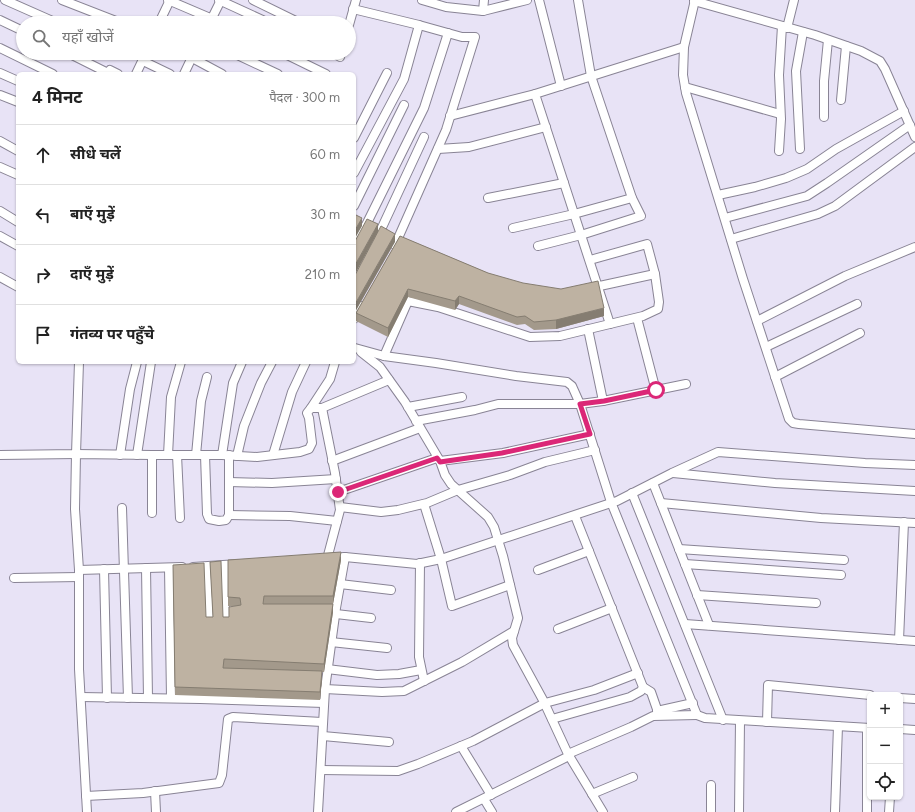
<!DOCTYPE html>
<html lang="hi">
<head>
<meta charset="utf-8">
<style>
  :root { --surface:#fff; --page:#f2f2f2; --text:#222; --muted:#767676; --line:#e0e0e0 }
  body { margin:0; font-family:Figtree,"Noto Sans Devanagari",sans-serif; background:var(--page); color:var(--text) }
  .controls { position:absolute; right:12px; bottom:12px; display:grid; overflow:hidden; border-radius:6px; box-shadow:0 1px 3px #0004 }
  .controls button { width:36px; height:36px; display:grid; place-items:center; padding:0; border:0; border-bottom:1px solid var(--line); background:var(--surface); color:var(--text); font:20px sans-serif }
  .stop { position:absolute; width:12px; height:12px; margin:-9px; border:3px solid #db2777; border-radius:50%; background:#fff }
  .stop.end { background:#db2777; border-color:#fff; box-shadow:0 1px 4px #0008 }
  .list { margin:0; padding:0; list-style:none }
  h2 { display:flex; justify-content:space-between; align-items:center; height:52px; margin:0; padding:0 16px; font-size:17px }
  h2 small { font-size:13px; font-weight:400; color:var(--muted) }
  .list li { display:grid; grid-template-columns:26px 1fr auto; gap:12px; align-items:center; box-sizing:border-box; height:60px; padding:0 16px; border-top:1px solid var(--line) }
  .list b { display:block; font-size:15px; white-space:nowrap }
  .list em { font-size:13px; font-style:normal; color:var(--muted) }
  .icon { flex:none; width:22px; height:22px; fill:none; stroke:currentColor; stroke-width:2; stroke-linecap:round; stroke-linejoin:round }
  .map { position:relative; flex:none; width:915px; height:812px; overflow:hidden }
  .search { position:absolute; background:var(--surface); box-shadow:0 1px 3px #0004; left:16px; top:16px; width:340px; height:44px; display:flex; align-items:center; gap:10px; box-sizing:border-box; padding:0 14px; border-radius:22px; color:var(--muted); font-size:15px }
  .panel { position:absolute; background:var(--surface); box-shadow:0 1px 3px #0004; left:16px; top:72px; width:340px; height:292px; border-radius:6px }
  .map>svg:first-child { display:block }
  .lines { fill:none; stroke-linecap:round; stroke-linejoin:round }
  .minor-casing { stroke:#898495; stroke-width:10 }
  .minor { stroke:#fff; stroke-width:8 }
  .wall { fill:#a3998b }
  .shaded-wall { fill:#857d71 }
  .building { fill:#beb2a2; stroke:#857d71 }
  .route { stroke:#db2777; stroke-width:5 }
</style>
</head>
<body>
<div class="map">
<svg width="915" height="812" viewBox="0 0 915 812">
  <rect width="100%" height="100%" fill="#e8e3f6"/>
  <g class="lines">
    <g class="minor-casing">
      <g id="minor">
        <polyline points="5,0 57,23"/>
        <polyline points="62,0 121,23"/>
        <polyline points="168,0 222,23"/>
        <polyline points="219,0 269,23"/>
        <polyline points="253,0 300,23"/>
        <polyline points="422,0 446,7 483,11 527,0"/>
        <polyline points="539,0 561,86"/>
        <polyline points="694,1 815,35 861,51 880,61 885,69 915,137"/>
        <polyline points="353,9 419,25 462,37 475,37 446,130 395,245"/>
        <polyline points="483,11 484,0"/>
        <polyline points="0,20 23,31"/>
        <polyline points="210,22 221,0"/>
        <polyline points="159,23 170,0"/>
        <polyline points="349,25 356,0"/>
        <polyline points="787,28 794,0"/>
        <polyline points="684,47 683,75 686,93 743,279 789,419 793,423 799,424 915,434"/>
        <polyline points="0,48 53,74"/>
        <polyline points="68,53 108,73 110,70 118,74"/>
        <polyline points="183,53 222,74"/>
        <polyline points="233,53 278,74"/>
        <polyline points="283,53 326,74"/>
        <polyline points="333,53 340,57 341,53"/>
        <polyline points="143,61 170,74"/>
        <polyline points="0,73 18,81"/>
        <polyline points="136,74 146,53"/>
        <polyline points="184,74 194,53"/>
        <polyline points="685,87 780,114"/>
        <polyline points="0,95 18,102"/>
        <polyline points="841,100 846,46"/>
        <polyline points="450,116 535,94"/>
        <polyline points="824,117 824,81 828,40"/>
        <polyline points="354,138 387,73"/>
        <polyline points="0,141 18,151"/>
        <polyline points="438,149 469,147 546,127"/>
        <polyline points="800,149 796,71 803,32"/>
        <polyline points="779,151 781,119 779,75 782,26"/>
        <polyline points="0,167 18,175"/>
        <polyline points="354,173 404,79 419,25"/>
        <polyline points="718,195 755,187 786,178 807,169 836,149 904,111"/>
        <polyline points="488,198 564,183"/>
        <polyline points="354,206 404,105"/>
        <polyline points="0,211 18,222"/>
        <polyline points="725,218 807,196 827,183 910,125"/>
        <polyline points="513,228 574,214 632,198"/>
        <polyline points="0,236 18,246"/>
        <polyline points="378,236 424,137"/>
        <polyline points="731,239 818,214 835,206 915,147"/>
        <polyline points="354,246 366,225 424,108 448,33"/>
        <polyline points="538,246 581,235 641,216 632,198 591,76 578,0"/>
        <polyline points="590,260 647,244 655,274 595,287"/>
        <polyline points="0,277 18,287"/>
        <polyline points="637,318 656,391"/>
        <polyline points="354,319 361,306"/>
        <polyline points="757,321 845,276 915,247"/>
        <polyline points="610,324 535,94 684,47 695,0"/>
        <polyline points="588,329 603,401"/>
        <polyline points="766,347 857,304"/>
        <polyline points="355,348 384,356 436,363 516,376 567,382 572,386 580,404 611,502 697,715 705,718 870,728"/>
        <polyline points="361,352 380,367 405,402 440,461 445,475 451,484 488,517 494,527 503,556 518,618 512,638 513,645 543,700 568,754 603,812"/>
        <polyline points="384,356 408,301 438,307 530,337 560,336 643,316 658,309 659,302 655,274"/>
        <polyline points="775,377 860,333"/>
        <polyline points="408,407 462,397"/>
        <polyline points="311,408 330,379 335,362"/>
        <polyline points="322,408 335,473 340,510 327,559"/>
        <polyline points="416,421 475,410 498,404 580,404 603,401 686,384"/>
        <polyline points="0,455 76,454 79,362"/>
        <polyline points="120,455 130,389 137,362"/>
        <polyline points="137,455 151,362"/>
        <polyline points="168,455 171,397 181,362"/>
        <polyline points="177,455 180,518"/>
        <polyline points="196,455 201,401 207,377"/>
        <polyline points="205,455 207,514 209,519 219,521 226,520 229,515 229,455"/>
        <polyline points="222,455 233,383 242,362"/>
        <polyline points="273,455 292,392 306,362"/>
        <polyline points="237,456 244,426 261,383 272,362"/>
        <polyline points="332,461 420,428"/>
        <polyline points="440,461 503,453 590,434"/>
        <polyline points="673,473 775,483 915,491"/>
        <polyline points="229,482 272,483 336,479"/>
        <polyline points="653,483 709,625"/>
        <polyline points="338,492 437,458"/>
        <polyline points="632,493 723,720"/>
        <polyline points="661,503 821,518 915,523"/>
        <polyline points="424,504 441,559 452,606 510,585"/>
        <polyline points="340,507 381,512 398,510 427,503 458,490 510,475 545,462 595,450"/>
        <polyline points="122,508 128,698"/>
        <polyline points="152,513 152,455"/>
        <polyline points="229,515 290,516 337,521"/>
        <polyline points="679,549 844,560"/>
        <polyline points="331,558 345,557 417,564 441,559 617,501 672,473 718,452 865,463 915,465"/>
        <polyline points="420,563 419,657 424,681"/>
        <polyline points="685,564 841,575"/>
        <polyline points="224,565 225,619"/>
        <polyline points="193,567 238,564"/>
        <polyline points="207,567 209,621"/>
        <polyline points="146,568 148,698"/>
        <polyline points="169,568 171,698"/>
        <polyline points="104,569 107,698"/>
        <polyline points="79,570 182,567"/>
        <polyline points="538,570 589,551"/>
        <polyline points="14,578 79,577"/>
        <polyline points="340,584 391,590"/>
        <polyline points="697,595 816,603"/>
        <polyline points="336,614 371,618"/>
        <polyline points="685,624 915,641"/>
        <polyline points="558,629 612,608"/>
        <polyline points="899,640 904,522"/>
        <polyline points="331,642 387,648"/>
        <polyline points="327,669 377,675 399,674 421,670"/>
        <polyline points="643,687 651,692 659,715"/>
        <polyline points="325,689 382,692 404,691 462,662 514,631"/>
        <polyline points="81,697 200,699 324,703"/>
        <polyline points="900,698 915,699"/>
        <polyline points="657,711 693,703"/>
        <polyline points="552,719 630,697 641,691 643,687 575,516"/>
        <polyline points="767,722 768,685 870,695"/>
        <polyline points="900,729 915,730"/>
        <polyline points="323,736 389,742"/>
        <polyline points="461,746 491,795"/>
        <polyline points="568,754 631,727 653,716 697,715"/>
        <polyline points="321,770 398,771 418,764 473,741 545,703 594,690 638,673"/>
        <polyline points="155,791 156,812"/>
        <polyline points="592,794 633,777"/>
        <polyline points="86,796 143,793 219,783 222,775 228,719 233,717 322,722"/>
        <polyline points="484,799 492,812"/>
        <polyline points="87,812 79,669 79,570 75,509 76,454 152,455 222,455 257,457 300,452 309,449 312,443 309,418 307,413 311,408 322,408 389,380"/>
        <polyline points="318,812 325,689 336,608 345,557"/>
        <polyline points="456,812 569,756"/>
        <polyline points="711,812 711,785"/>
        <polyline points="739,812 740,721"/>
        <polyline points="835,812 838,726"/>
        <polyline points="867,812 867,728"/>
        <polyline points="889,812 890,797"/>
      </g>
    </g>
    <use href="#minor" class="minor"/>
  </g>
  <g class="wall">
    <polygon points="400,236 488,273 604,316 556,329 534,330 525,324 517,325 459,304 455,310 408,297 388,337 356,321 356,313"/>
    <polygon points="228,560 341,560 333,604 333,612 324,672 322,672 322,679 320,700 175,695 173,565 206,617 213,617 210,562 223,617 229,617 238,606 228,606"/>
  </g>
  <g class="shaded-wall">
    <polygon points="362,218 362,226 354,240 354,232"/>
    <polygon points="378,224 378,232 354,276 354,267"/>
    <polygon points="395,234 395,242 354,314 354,306"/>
    <polygon points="408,289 408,297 388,337 388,328"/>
    <polygon points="459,296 459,304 455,310 455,301"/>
    <polygon points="604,308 604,316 556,329 556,320"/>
    <polygon points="341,552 341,560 333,604 333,612 324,672 324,664 333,604 333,596"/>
    <polygon points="322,671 322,679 320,700 320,692"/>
  </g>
  <g class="building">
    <polygon points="354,214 362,218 354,232"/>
    <polygon points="367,219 378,224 354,267 354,243"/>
    <polygon points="381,226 395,234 354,306 354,277"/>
    <polygon points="400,236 488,273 523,283 561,289 598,281 604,308 556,320 534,322 525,316 517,317 459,296 455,301 408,289 388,328 356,313"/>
    <polygon points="341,552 333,596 264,596 263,604 333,604 324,664 224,659 223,668 322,671 320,692 175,687 173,565 204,563 206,617 213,617 210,562 221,561 223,617 229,617 229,607 241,605 240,598 228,597 228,560"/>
  </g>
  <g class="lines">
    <polyline class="route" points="338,492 437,458 440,462 502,453 590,434 580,404 604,401 656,390"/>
  </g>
</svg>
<div class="controls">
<button>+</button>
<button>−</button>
<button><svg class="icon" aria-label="locate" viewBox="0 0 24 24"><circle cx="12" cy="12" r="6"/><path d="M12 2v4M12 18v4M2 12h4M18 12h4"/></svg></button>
</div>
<div class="stop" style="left:656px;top:390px"></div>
<div class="stop end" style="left:338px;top:492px"></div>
<div class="search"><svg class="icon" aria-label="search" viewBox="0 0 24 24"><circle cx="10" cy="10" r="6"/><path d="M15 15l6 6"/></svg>यहाँ खोजें</div>
<section class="panel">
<h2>4 मिनट<small>पैदल · 300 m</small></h2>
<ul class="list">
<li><svg class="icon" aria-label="ahead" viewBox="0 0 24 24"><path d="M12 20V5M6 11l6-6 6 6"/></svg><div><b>सीधे चलें</b></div><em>60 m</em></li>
<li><svg class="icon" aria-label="left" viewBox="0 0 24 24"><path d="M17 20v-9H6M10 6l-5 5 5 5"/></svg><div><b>बाएँ मुड़ें</b></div><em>30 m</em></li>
<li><svg class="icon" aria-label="right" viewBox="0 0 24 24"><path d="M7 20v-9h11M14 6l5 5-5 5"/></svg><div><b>दाएँ मुड़ें</b></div><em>210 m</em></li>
<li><svg class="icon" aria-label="arrive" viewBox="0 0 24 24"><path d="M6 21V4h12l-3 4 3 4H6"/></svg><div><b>गंतव्य पर पहुँचे</b></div></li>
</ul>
</section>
</div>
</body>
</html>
